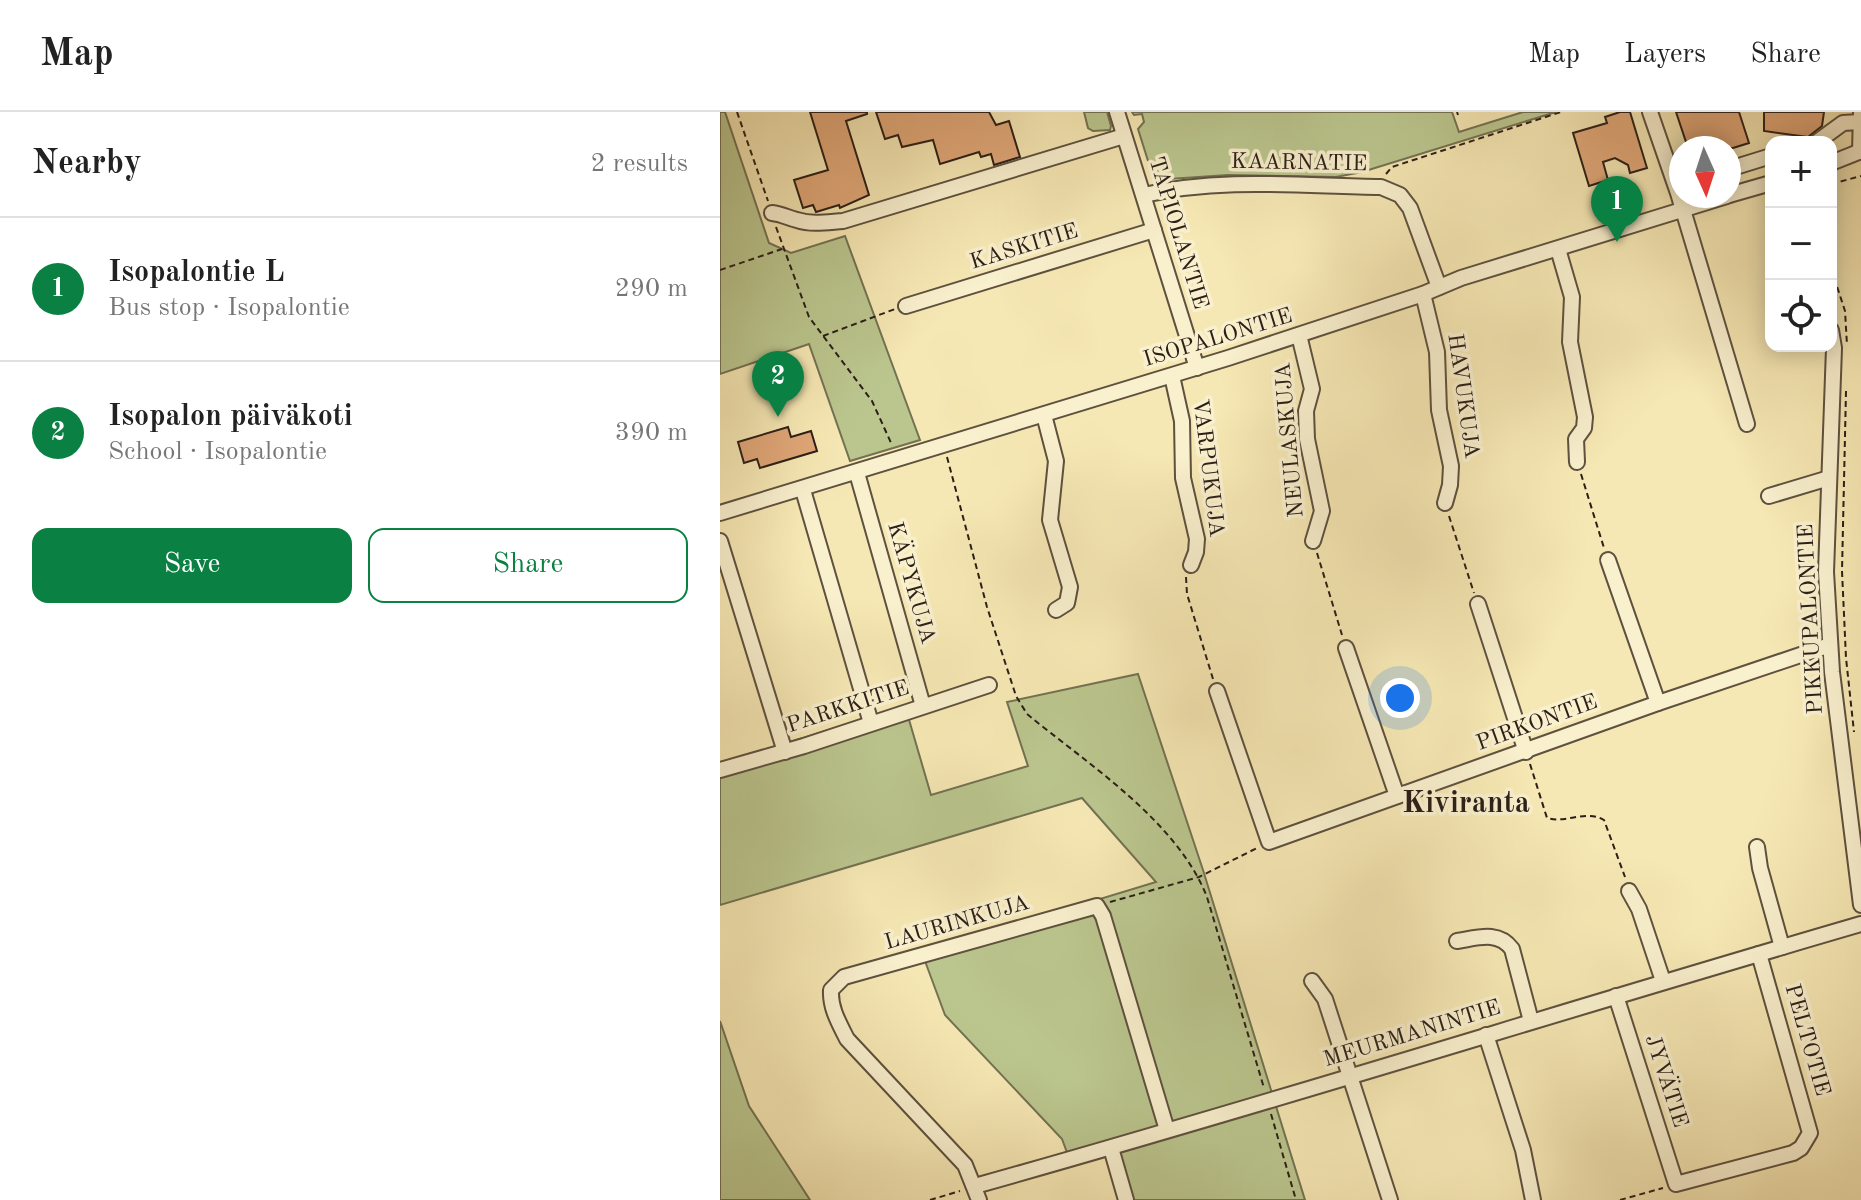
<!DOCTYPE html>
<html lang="en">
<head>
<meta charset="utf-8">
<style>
  :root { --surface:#fff; --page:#f6f6f6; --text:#222; --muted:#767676; --line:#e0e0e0; --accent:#0b8043 }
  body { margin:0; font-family:"Old Standard TT",serif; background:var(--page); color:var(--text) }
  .controls { position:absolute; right:24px; top:24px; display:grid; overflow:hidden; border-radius:16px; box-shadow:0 4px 20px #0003 }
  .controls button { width:72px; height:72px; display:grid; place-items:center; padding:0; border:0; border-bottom:2px solid var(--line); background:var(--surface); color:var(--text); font:40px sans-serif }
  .compass { position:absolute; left:949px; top:24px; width:72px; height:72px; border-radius:50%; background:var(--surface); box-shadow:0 4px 20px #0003; rotate:177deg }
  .you { position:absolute; left:680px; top:586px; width:28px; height:28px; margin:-20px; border:6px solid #fff; border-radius:50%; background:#1a73e8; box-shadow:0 0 0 12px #1a73e833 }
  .badge { display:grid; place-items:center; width:52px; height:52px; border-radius:50%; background:var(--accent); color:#fff; font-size:26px; font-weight:700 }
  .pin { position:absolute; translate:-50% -66px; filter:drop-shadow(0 2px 4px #0008) }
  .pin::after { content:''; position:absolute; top:42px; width:28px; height:24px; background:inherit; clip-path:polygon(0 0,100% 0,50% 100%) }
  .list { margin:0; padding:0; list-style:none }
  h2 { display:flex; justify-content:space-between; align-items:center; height:104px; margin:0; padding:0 32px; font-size:34px }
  h2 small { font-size:26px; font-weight:400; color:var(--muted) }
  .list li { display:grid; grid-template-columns:52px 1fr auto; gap:24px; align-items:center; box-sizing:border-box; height:144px; padding:0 32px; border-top:2px solid var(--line) }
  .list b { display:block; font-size:30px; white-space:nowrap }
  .list p { margin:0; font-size:26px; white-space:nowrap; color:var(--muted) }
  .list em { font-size:26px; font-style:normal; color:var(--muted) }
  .actions { display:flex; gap:16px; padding:24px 32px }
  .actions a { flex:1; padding:18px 0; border:2px solid var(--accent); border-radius:16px; text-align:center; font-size:28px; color:var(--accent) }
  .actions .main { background:var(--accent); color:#fff }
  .icon { flex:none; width:44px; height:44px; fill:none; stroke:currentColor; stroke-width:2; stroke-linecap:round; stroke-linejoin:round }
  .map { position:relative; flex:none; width:1141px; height:1088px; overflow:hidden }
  header { display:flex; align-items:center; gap:48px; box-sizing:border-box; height:112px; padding:0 40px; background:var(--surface); border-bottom:2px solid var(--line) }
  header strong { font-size:38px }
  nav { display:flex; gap:44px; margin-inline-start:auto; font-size:28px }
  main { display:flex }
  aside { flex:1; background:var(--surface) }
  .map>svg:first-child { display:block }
  .green { fill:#bbc68e; stroke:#737253; stroke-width:2 }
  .building { fill:#e0a778; stroke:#2b1f18; stroke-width:2 }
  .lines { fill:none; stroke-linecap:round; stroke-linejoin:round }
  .minor-casing { stroke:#5e513f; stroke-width:18 }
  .path { stroke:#2b1f18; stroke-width:2; stroke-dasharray:6 4; stroke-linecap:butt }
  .minor { stroke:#f9f0ce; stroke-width:14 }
  .labels { text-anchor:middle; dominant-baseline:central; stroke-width:7; stroke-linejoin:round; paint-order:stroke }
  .street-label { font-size:22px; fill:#2b1f18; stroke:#f9f0ce }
  .district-label { font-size:30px; font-weight:bold; fill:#2b1f18; stroke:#f9f0ce }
</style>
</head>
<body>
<header>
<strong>Map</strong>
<nav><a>Map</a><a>Layers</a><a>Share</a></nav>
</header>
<main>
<aside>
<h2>Nearby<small>2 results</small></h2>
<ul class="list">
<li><span class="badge">1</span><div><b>Isopalontie L</b><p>Bus stop · Isopalontie</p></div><em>290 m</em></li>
<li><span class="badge">2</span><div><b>Isopalon päiväkoti</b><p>School · Isopalontie</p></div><em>390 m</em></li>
</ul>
<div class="actions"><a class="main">Save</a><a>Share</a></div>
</aside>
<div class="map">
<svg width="1141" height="1088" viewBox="0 0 1141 1088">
  <rect width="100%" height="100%" fill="#f6e8b4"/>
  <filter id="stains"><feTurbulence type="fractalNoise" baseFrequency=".0025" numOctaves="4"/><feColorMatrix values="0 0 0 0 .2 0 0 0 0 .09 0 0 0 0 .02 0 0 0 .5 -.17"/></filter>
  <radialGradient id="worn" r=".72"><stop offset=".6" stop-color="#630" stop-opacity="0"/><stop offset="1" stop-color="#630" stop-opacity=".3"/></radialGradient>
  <g class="green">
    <polygon points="0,0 5,0 49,131 71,141 125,124 200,328 130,349 89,232 0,262"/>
    <polygon points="364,0 387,0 391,14 390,18 373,19 368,16"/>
    <polygon points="412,0 732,0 739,20 803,0 836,0 642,60 616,65 508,63 434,68 418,17 424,10 422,2 414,3"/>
    <polygon points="418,562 483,758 585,1088 403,1088 390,1043 352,1054 342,1027 225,903 202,841 436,770 362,686 0,793 0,652 185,594 211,683 308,654 287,590"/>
    <polygon points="0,909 29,994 90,1088 0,1088"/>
  </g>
  <g class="building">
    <polygon points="90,0 147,0 147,2 126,9 149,83 120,96 119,93 96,100 93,93 83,96 74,68 108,58"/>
    <polygon points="156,0 269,0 276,13 289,9 300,45 274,53 271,42 261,45 259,40 220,52 213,28 182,35 178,23 165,27"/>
    <polygon points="900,0 910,0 927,56 910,61 908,53 895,46 883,50 888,68 869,74 853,21 887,11 885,5"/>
    <polygon points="956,0 1019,0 1029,31 1013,36 979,36 977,33 968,36"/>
    <polygon points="1044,0 1104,0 1102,14 1088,25 1044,19"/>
    <polygon points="68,315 71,325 91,319 97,339 40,356 37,347 24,351 18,330"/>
  </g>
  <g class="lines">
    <g class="minor-casing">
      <g id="minor">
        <polyline points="397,0 477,256"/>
        <polyline points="930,0 958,81 1027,312"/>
        <polyline points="1097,30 1123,11 1140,10"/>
        <polyline points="1140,40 1141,0"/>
        <polyline points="1111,51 1141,39"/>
        <polyline points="1009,57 1051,44"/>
        <path d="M424,83c77,-18 158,-9 237,-8l19,8 10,13 29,79"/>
        <polyline points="1009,83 1051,71"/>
        <path d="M52,101c10,1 16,5 25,7 15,5 31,2 46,1l281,-85"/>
        <polyline points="838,137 852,185 850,230 865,305 864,316 856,327 857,350"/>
        <polyline points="703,182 717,240 719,298 731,354 730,373 725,391"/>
        <polyline points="186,194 434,118"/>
        <polyline points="1111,218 1114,236 1106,460 1112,560 1141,793"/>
        <polyline points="579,223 592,277 586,299 587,327 602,399 593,429"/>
        <polyline points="452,264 462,309 463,366 477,427 476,440 471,453"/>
        <polyline points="324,303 336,349 330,408 350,475 347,491 336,498"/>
        <polyline points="137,361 203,594"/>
        <polyline points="83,378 151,611"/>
        <polyline points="1049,384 1109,366"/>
        <polyline points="0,401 508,246 703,182 741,166 1007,84"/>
        <polyline points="0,429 65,640"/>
        <polyline points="888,448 938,591"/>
        <polyline points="758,492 806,640"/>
        <polyline points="626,536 677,684"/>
        <polyline points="497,579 549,730 938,591 1110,533"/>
        <polyline points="0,658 84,634 269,573"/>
        <polyline points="1037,735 1040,756 1062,835"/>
        <polyline points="909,779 919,797 943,869"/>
        <path d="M737,829c20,-3 41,-11 55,8l19,72"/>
        <polyline points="592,869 605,887 670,1088"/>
        <polyline points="896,884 956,1072 1073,1041 1081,1036 1090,1021 1039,842"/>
        <polyline points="766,923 803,1038 813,1088"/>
        <polyline points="391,1036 406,1088"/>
        <path d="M255,1074c297,-83 590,-176 886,-262"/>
        <path d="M259,1088l-14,-35 -118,-126c-8,-16 -17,-31 -16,-49l13,-13 253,-71 6,10 64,214"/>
      </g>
    </g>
    <g class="path">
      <polyline points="17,0 48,89"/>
      <polyline points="737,0 738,3"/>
      <polyline points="666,62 672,55 841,0"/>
      <polyline points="1111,72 1141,64"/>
      <polyline points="56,115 89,205 152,289 172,333"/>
      <polyline points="1111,156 1125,199 1127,233"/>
      <polyline points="0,158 62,137"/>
      <polyline points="103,224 175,197"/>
      <polyline points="1126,279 1122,459 1126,546 1134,620"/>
      <path d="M227,345l40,150 29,89 11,18c62,51 150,107 180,183l57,191"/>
      <polyline points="861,362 884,436"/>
      <polyline points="729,404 754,481"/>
      <polyline points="597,441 622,523"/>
      <polyline points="466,465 467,482 493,567"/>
      <path d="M810,652l17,54c19,6 38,-9 57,2l21,57"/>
      <polyline points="390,790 479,765 537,736"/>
      <polyline points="551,1002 576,1088"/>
      <polyline points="210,1088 240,1079"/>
      <polyline points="900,1088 943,1076"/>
    </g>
    <use href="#minor" class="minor"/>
  </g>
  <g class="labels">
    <g class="street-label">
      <text transform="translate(579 51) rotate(1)">KAARNATIE</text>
      <text transform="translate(458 121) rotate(73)">TAPIOLANTIE</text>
      <text transform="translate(304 135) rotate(-17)">KASKITIE</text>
      <text transform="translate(498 226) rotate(-17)">ISOPALONTIE</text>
      <text transform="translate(743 284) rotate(82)">HAVUKUJA</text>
      <text transform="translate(570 328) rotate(-95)">NEULASKUJA</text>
      <text transform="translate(488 356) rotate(83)">VARPUKUJA</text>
      <text transform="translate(191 471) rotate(74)">KÄPYKUJA</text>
      <text transform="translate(1091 507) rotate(-93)">PIKKUPALONTIE</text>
      <text transform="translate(128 595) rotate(-18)">PARKKITIE</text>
      <text transform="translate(817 611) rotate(-20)">PIRKONTIE</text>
      <text transform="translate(237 811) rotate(-16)">LAURINKUJA</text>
      <text transform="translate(692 922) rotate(-17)">MEURMANINTIE</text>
      <text transform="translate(1087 928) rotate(74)">PELTOTIE</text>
      <text transform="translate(946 969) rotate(72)">JYVÄTIE</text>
    </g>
    <g class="district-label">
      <text x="746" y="692">Kiviranta</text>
    </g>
  </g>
  <rect width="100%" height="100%" filter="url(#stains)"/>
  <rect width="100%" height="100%" fill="url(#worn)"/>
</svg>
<div class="controls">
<button>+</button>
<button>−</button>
<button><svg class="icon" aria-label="locate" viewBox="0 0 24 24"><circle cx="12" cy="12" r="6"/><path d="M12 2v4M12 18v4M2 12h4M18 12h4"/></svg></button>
</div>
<svg class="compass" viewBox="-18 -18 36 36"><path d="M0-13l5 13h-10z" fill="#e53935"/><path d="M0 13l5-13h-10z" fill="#767676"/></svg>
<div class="you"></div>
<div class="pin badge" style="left:897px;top:130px">1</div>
<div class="pin badge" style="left:58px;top:305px">2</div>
</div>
</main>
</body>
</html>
